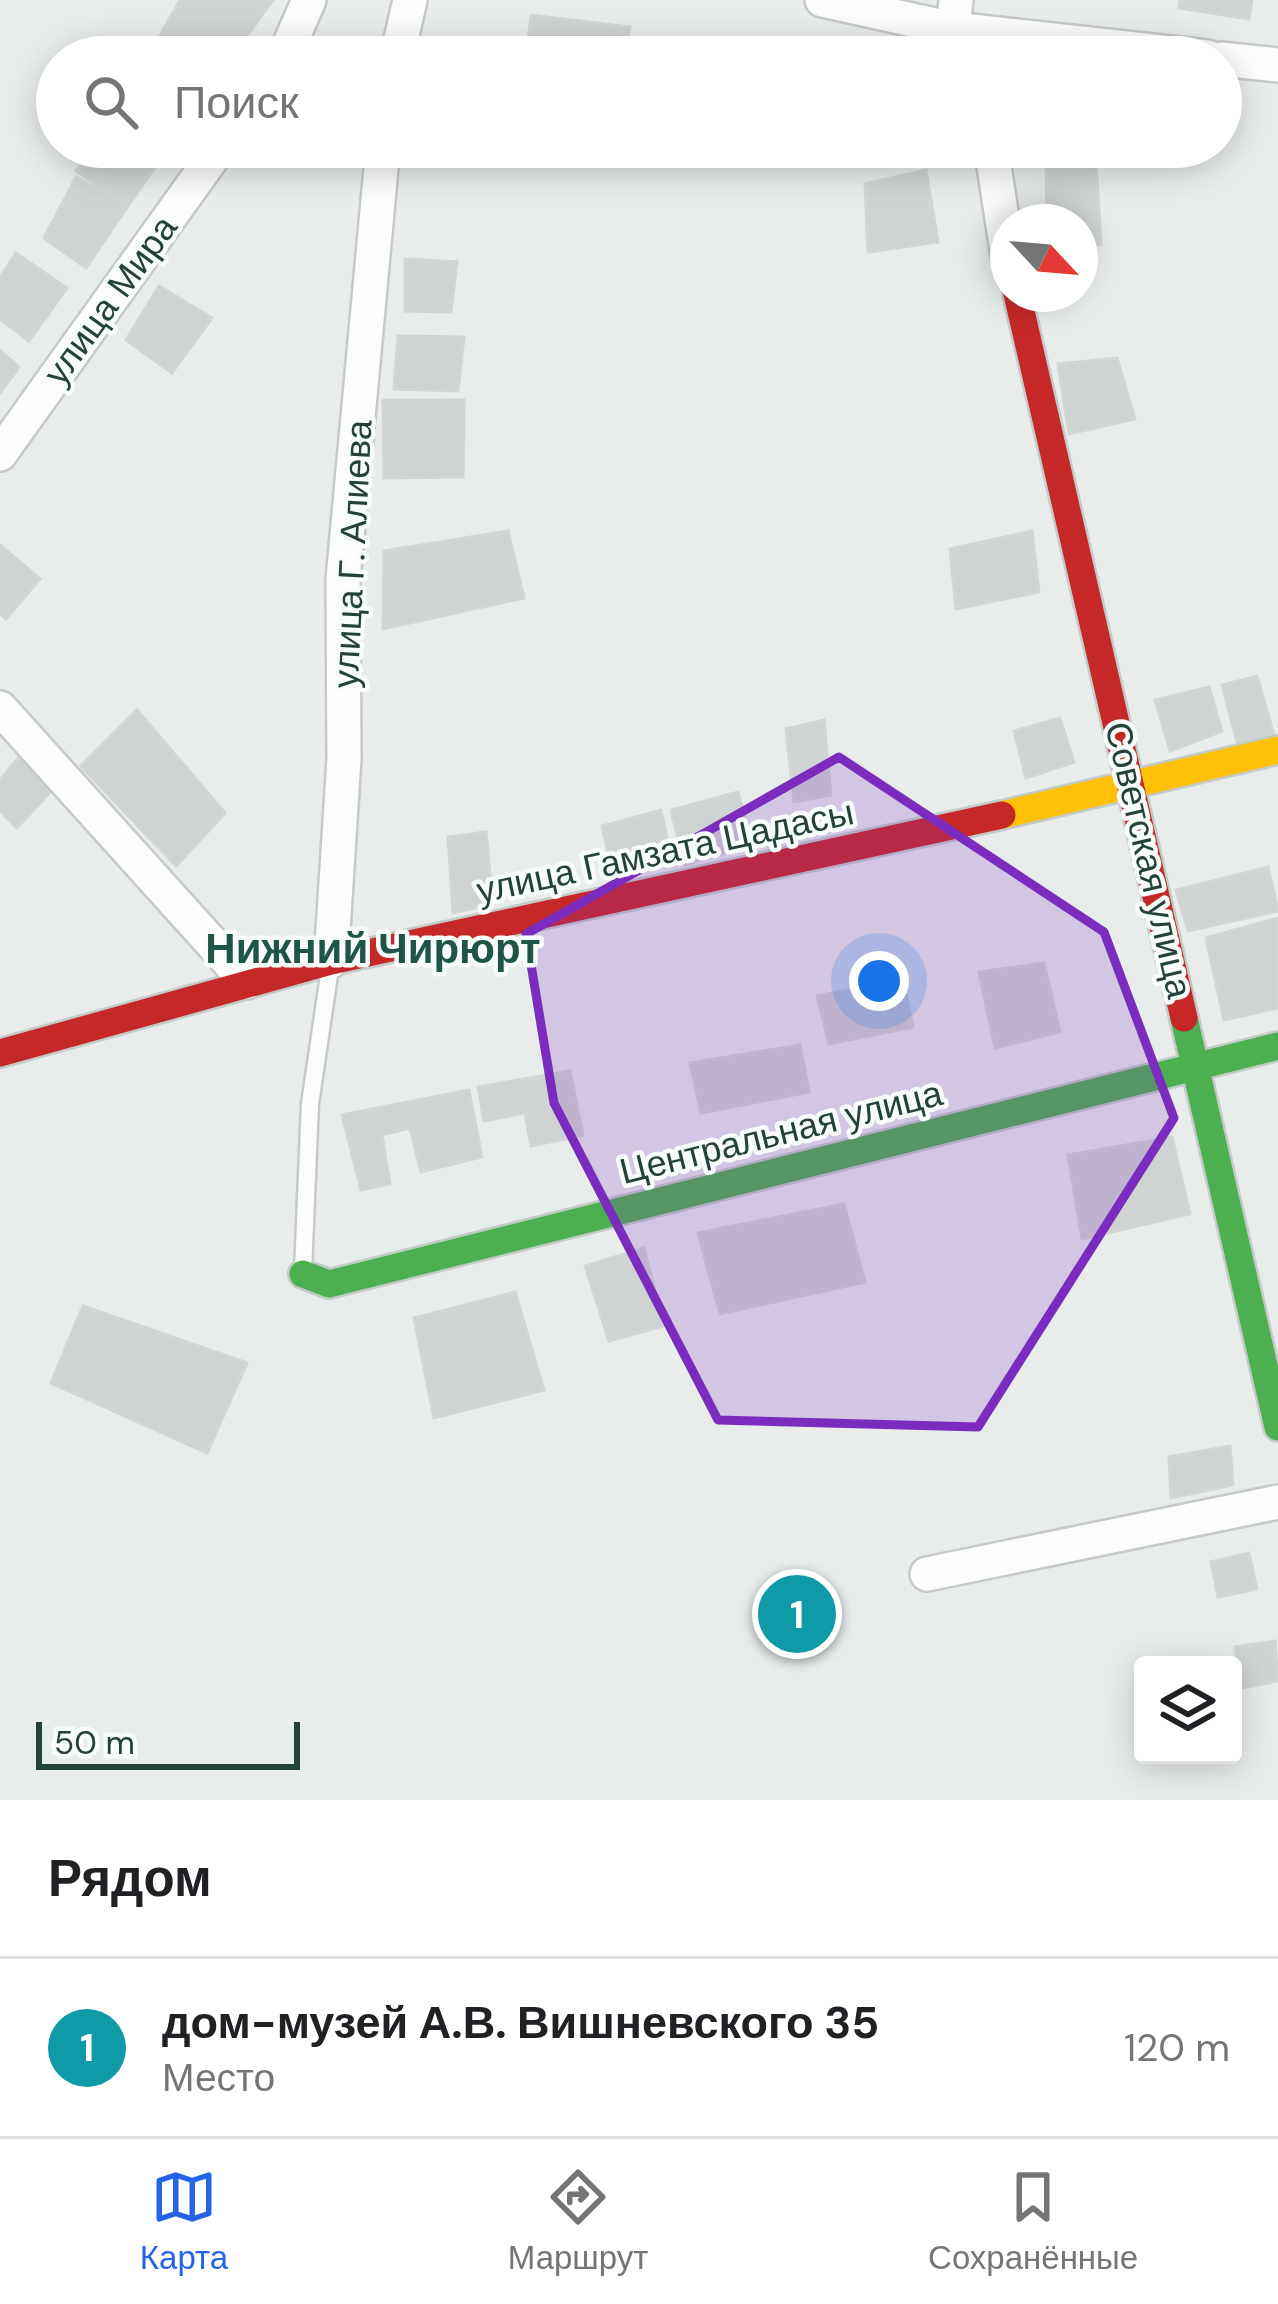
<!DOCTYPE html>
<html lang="ru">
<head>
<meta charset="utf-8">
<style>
  :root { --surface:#fff; --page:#f6f6f6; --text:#202124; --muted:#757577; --line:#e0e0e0; --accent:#2563eb }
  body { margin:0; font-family:"DM Sans",sans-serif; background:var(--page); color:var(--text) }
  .controls { position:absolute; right:36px; bottom:36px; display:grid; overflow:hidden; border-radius:12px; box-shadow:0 6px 30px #0003 }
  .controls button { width:108px; height:108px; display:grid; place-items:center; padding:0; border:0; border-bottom:3px solid var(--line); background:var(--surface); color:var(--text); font:60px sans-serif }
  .compass { position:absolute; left:990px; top:204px; width:108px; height:108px; border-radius:50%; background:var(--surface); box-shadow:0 6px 30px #0003; rotate:116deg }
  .scale { position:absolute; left:36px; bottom:30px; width:264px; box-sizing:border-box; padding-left:12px; border:6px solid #24423a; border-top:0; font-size:33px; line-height:42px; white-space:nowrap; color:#24423a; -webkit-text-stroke:9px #f7fbf9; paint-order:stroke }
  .you { position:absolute; left:879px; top:981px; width:42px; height:42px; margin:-30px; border:9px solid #fff; border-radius:50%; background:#1a73e8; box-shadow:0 0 0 18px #1a73e833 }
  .badge { display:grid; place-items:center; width:78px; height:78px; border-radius:50%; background:var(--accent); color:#fff; font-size:39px; font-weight:700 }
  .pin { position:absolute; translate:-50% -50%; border:6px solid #fff; box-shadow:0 3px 12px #0006 }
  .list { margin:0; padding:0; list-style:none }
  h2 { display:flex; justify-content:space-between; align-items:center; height:156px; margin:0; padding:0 48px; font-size:51px }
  h2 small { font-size:39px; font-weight:400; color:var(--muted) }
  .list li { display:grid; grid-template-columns:78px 1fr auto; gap:36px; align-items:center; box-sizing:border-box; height:180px; padding:0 48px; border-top:3px solid var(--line) }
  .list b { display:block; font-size:45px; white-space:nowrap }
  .list p { margin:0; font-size:39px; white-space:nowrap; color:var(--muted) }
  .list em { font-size:39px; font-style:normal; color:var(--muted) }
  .icon { flex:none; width:66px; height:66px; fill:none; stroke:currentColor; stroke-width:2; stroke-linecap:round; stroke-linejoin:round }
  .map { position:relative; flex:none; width:1278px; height:1800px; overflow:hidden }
  .search { position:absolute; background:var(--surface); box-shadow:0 6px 30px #0003; left:36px; right:36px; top:36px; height:132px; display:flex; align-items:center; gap:30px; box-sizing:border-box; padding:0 42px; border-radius:66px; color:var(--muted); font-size:45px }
  .sheet { height:336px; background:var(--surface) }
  nav { display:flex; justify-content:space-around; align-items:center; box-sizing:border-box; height:168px; border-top:3px solid var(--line); background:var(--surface); font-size:33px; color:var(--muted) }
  nav a { display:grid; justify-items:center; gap:6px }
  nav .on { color:var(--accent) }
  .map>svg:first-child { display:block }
  .building { fill:#cfd4d2; stroke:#d1d6d4; stroke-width:3 }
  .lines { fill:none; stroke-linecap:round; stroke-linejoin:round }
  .lane-casing { stroke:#c5cac8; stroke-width:21 }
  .street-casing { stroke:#c5cac8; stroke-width:38 }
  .fast-casing { stroke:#c3cbc8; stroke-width:32 }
  .slow-casing { stroke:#c3cbc8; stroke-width:32 }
  .jam-casing { stroke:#c3cbc8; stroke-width:32 }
  .lane { stroke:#fcfcfc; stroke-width:16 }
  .street { stroke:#fcfcfc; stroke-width:33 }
  .fast { stroke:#4caf50; stroke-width:27 }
  .slow { stroke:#ffc107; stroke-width:27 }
  .jam { stroke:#c62828; stroke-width:27 }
  .marked { fill:#7b2cbf; fill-opacity:0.2; stroke:#7b2cbf; stroke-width:9; stroke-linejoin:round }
  .labels { text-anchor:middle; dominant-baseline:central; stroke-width:9; stroke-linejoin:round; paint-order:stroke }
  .street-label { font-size:36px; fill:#24423a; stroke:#f7fbf9 }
  .quarter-label { font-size:42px; font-weight:bold; fill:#1f5548; stroke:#f7fbf9 }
</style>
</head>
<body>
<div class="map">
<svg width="1278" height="1800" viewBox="0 0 1278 1800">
  <rect width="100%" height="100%" fill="#e8edeb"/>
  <g class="building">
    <polygon points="180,0 273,0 232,57 169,57 155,45"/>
    <polygon points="1180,0 1252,0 1249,19 1179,8"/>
    <polygon points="531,15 630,27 625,57 526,57"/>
    <polygon points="92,147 150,147 163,156 128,206 76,171"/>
    <polygon points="1096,161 1101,245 1080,247 1080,222 1047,222 1046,166"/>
    <polygon points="926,170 938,242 868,252 865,184"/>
    <polygon points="76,177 128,206 86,268 44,238"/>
    <polygon points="16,253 67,288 29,341 0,319 0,278"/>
    <polygon points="405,259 457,262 451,312 405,311"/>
    <polygon points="159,286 212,318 172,373 126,340"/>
    <polygon points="398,336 464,337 458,391 394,389"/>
    <polygon points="0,351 19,367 0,393"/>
    <polygon points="1117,358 1135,419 1069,434 1058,364"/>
    <polygon points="383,400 464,400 463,477 384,478"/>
    <polygon points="508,531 524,598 383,629 384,551"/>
    <polygon points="1032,531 1039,592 956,609 950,549"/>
    <polygon points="0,545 40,579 6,619 0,614"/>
    <polygon points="1257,676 1274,735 1237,742 1222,685"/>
    <polygon points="1209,687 1222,731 1170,751 1155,700"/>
    <polygon points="137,710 225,813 176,866 81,766"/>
    <polygon points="1060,718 1074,762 1026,778 1014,731"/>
    <polygon points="824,720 831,795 794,802 786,729"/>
    <polygon points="19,757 51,791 17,828 0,811 0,780"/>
    <polygon points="738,792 753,845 685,865 671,810"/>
    <polygon points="661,810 672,860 614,878 602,826"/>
    <polygon points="486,832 493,904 453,913 448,837"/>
    <polygon points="1268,867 1278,911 1188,931 1176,890"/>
    <polygon points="1278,918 1278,1008 1224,1020 1206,938"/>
    <polygon points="1044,963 1060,1032 995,1048 979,972"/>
    <polygon points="903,980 913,1027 829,1044 817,996"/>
    <polygon points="800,1045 809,1092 701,1113 690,1063"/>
    <polygon points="570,1071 583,1135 531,1146 525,1113 484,1121 478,1087"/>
    <polygon points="469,1090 482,1157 421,1172 410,1128 382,1135 390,1184 361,1190 342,1115"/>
    <polygon points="1172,1137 1190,1214 1082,1239 1068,1155"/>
    <polygon points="844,1204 865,1282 720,1314 698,1233"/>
    <polygon points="644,1248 664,1326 609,1341 585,1266"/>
    <polygon points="515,1292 544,1390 434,1418 414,1318"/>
    <polygon points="83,1306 247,1363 207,1453 51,1383"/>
    <polygon points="1230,1446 1233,1485 1171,1498 1169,1457"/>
    <polygon points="1249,1553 1257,1589 1218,1597 1211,1562"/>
    <polygon points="821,1587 835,1629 773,1640 760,1599"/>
    <polygon points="1275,1641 1278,1681 1242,1688 1235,1647"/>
  </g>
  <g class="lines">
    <g class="lane-casing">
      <polyline id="lane" points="303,1270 310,1104 330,968"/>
    </g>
    <g class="street-casing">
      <g id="street">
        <polyline points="822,0 953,29 1207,57"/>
        <polyline points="956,0 953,29 966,57"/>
        <polyline points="284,57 309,0"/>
        <polyline points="397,57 410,0"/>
        <polyline points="1221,59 1278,65"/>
        <polyline points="991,147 1008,257"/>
        <polyline points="0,454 220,147"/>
        <polyline points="0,708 247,982"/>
        <polyline points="331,961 344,759 343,579 383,147"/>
        <polyline points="927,1574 1278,1502"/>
      </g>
    </g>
    <g class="fast-casing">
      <g id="fast">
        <polyline points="1184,1018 1278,1427"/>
        <polyline points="303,1274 329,1284 1278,1046"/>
      </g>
    </g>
    <g class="slow-casing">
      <polyline id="slow" points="1002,815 1278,750"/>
    </g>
    <g class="jam-casing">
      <g id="jam">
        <polyline points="1017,294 1184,1018"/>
        <polyline points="0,1053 331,961 1002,815"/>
      </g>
    </g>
    <use href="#lane" class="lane"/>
    <use href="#street" class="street"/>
    <use href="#fast" class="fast"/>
    <use href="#slow" class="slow"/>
    <use href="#jam" class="jam"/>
  </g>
  <path class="marked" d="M839,757l265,175 70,186 -196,309 -260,-7 -164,-317 -28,-169z"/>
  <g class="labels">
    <g class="street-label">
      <text transform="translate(110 300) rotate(-54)">улица Мира</text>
      <text transform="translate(352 554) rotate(-87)">улица Г. Алиева</text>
      <text transform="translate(665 851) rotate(-12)">улица Гамзата Цадасы</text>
      <text transform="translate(1149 860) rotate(77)">Советская улица</text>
      <text transform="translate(781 1132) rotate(-14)">Центральная улица</text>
    </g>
    <g class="quarter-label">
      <text x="373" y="948">Нижний Чирюрт</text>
    </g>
  </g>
</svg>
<div class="controls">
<button><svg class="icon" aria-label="layers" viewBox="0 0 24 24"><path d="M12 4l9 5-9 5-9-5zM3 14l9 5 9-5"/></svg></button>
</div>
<svg class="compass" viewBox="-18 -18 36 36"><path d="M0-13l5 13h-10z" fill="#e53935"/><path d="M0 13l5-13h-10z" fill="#757577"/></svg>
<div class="scale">50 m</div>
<div class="you"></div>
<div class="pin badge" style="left:797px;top:1614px;background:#0f9aa8">1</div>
<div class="search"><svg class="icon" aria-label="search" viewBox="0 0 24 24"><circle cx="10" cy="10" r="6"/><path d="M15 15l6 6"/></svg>Поиск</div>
</div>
<section class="sheet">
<h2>Рядом<small></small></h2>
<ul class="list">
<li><span class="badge" style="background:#0f9aa8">1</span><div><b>дом-музей А.В. Вишневского 35</b><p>Место</p></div><em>120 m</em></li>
</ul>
</section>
<nav>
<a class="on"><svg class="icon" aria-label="map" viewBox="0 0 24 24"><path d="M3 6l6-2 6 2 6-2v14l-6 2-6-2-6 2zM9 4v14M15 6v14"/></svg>Карта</a>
<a><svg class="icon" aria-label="directions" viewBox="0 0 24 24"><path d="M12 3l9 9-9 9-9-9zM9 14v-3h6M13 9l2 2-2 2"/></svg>Маршрут</a>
<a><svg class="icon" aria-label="saved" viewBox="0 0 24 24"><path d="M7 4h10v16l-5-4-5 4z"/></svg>Сохранённые</a>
</nav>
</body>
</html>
